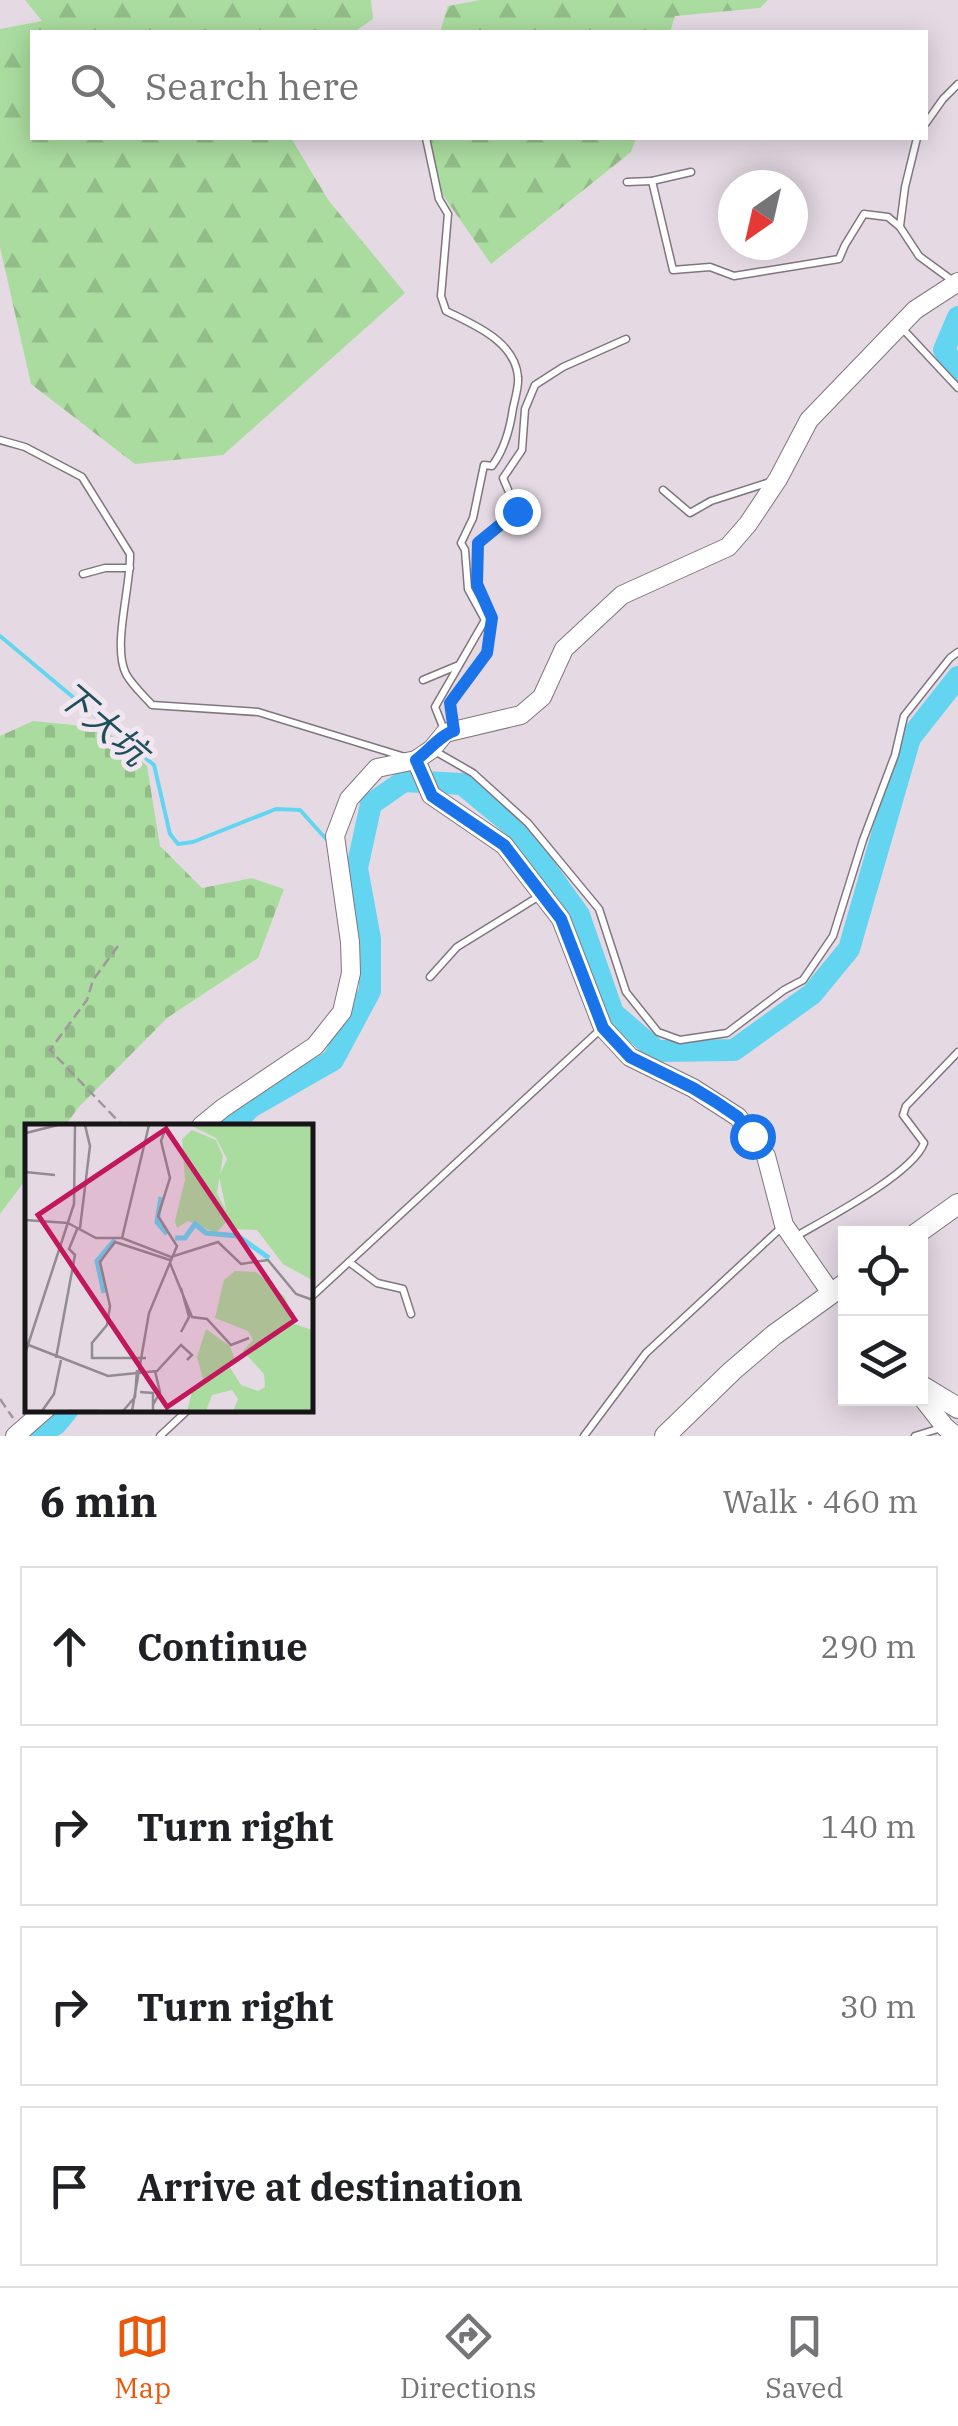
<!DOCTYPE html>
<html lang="en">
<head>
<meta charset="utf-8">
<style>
  :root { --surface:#fff; --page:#f2f2f2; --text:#202124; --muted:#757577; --line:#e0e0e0; --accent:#ea580c }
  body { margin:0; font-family:"IBM Plex Serif","Noto Sans TC",serif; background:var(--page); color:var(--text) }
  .controls { position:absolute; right:30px; bottom:30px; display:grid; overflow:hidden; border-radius:0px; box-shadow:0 5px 25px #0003 }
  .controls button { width:90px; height:90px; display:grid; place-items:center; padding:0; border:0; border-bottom:2px solid var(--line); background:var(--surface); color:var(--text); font:50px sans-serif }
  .compass { position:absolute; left:718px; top:170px; width:90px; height:90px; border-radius:50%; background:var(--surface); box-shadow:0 5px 25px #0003; rotate:214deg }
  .stop { position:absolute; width:30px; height:30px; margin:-22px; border:8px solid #1a73e8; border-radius:50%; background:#fff }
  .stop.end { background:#1a73e8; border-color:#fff; box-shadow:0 2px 10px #0008 }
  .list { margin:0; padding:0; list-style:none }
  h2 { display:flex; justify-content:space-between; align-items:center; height:130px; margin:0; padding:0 40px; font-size:42px }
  h2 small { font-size:32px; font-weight:400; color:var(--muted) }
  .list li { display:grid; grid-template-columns:65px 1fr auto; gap:30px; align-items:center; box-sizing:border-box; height:160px; margin:0 20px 20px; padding:0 20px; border:2px solid var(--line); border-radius:0px }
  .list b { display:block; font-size:38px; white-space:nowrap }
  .list em { font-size:32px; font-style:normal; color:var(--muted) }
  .icon { flex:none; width:55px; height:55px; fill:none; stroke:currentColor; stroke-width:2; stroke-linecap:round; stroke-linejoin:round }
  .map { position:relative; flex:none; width:958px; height:1436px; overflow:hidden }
  .search { position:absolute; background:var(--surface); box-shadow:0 5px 25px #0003; left:30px; right:30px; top:30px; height:110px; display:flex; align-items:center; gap:25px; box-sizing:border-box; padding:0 35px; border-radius:0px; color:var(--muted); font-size:38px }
  .sheet { height:850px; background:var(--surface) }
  nav { display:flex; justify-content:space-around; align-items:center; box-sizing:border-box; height:140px; border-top:2px solid var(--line); background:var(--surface); font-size:28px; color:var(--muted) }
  nav a { display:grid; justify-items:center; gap:5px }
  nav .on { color:var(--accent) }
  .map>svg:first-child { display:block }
  .forest { fill:url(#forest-firs) }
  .cemetery { fill:url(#cemetery-stones) }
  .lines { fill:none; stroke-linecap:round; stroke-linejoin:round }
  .stream { stroke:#64d5f1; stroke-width:4 }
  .river { stroke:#64d5f1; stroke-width:22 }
  .service-casing { stroke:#80767f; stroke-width:9 }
  .tertiary-casing { stroke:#80767f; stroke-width:20 }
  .secondary-casing { stroke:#80767f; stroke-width:22 }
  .path { stroke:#a0979f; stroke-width:2.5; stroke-dasharray:10 5; stroke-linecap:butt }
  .service { stroke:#fff; stroke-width:6 }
  .tertiary { stroke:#fff; stroke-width:18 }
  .secondary { stroke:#fff; stroke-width:20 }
  .route { stroke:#1a73e8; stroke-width:12 }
  .labels { text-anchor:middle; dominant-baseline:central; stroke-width:10; stroke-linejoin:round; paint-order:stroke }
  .water-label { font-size:35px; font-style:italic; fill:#1e4f5b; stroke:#f2e7f1 }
  .inset-river { fill:none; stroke:#64d5f1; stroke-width:5 }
  .inset-road { fill:none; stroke:#938b92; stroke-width:2.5 }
  .view { fill:#c2185b; fill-opacity:0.15; stroke:#c2185b; stroke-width:5 }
  .inset-edge { fill:none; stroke:#181518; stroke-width:5 }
</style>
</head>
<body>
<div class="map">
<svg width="958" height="1436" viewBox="0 0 958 1436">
  <defs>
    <pattern id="forest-firs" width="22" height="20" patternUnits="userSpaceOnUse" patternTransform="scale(2.5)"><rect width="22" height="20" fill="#aadc9f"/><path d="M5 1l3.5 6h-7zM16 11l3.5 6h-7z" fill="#92bc88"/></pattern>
    <pattern id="cemetery-stones" width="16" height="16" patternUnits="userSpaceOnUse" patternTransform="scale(2.5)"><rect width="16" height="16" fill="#aadc9f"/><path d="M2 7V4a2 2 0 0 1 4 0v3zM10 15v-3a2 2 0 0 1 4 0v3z" fill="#92bc88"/></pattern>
  </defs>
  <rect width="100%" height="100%" fill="#e5dae4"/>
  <g class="forest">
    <polygon points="25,0 371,0 373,19 354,32 32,32 32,138 291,138 329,201 405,293 223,455 135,464 31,384 0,247 0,29 42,21"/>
    <polygon points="480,0 768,0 760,8 675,16 670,32 440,32 448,6"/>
    <polygon points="429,138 636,138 631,152 491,264 438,188"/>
  </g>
  <polygon class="cemetery" points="33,721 103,728 147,766 160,846 202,888 252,878 284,889 258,958 167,1018 78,1108 65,1126 28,1126 27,1178 0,1214 0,736"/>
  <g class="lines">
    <g class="stream">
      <polyline points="0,636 154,765 170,834 178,844 193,842 276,809 300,810 328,841"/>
      <polyline points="348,869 361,887"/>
    </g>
    <g class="river">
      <polyline points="958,317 944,350 958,370"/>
      <polyline points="231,1126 251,1107 333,1060 370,991 370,939 357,868 371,804 404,781 462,784 518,830 579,915 613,1013 657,1051 734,1050 812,994 849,949 910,738 958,677"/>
      <polyline points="36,1436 56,1424 69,1408"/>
    </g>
    <g class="service-casing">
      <g id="service">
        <polyline points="926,123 943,99 958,84"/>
        <path d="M426,138l13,61 9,15 -7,82 5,15c28,14 69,30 72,66 1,9 -3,22 -5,31 -3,21 -8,41 -21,58l-8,-1 -11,53 -12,25 4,7 3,39 17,31 -50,87 10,25"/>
        <polyline points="691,172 652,181 673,270 710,267 734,276 839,259 845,245 864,214 888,217 900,227 919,256 953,281"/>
        <polyline points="627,182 652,181"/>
        <polyline points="900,226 905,187 917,138"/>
        <polyline points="901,327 958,388"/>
        <path d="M0,440l25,7 57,30 48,77c1,33 -18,92 -4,120 6,11 18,22 26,31l106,7 147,45"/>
        <polyline points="663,490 690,513 711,501 773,481"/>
        <polyline points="83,574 105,568 130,568"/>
        <polyline points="423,680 459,665"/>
        <polyline points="454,730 450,703 487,653 492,618 477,584 477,543 517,511 503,478 522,450 525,409 535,385 563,367 626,339"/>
        <polyline points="433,750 473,773 528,823 599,909 626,992 658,1032 680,1040 727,1033 784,990 803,980 833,936 863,840 895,755 904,716 950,658 958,652"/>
        <polyline points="430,977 457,947 541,895"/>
        <path d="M793,1238c31,-18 120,-64 131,-95l-21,-28 3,-9 52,-54"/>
        <polyline points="349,1262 377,1283 403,1289 411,1314"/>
        <polyline points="310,1298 602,1028"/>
        <polyline points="160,1436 190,1408"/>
        <polyline points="584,1436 646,1353 783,1226"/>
        <polyline points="915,1436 944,1427"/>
      </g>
    </g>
    <g class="tertiary-casing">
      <g id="tertiary">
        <polyline points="416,760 431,795 504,845 561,919 603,1028 630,1057 693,1088 738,1117 766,1156 784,1225 831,1293"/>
        <polyline points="201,1126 223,1108 315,1046 342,1012 351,973 350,942 335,836 349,799 377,768 416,760 432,749 445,733 521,715 542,697 564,649 622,595 728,547 748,524 778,479 809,420 915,310 958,282"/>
        <polyline points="920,1395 945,1427 956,1436"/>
        <polyline points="15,1436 47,1408"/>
      </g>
    </g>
    <g class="secondary-casing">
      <g id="secondary">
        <polyline points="916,1234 958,1204"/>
        <polyline points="920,1385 958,1408"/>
        <polyline points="665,1436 732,1371 774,1335 846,1283"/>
      </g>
    </g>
    <g class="path">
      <polyline points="118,946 93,980 87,1000 50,1050 123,1126"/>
      <polyline points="0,1399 13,1418"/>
    </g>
    <use href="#service" class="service"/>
    <use href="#tertiary" class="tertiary"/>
    <use href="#secondary" class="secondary"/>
  </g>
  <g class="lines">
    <path class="route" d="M517,511l-39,32 -1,41 15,34 -5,35 -37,50 4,28c-12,3 -26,20 -38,29l16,36 72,49 57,74 42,109 27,29 63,31 23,14 22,15 14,19"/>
  </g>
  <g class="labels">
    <g class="water-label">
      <text transform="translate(103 723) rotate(41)">下大坑</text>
    </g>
  </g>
  <g transform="translate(25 1124)">
    <rect width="288" height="288" fill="#e5dae4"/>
    <path d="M287,1h1l-1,155 -29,-16 -26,-34 -27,-1 -11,-53 8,-17 -11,-21 -24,-12zM210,147l21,1 29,25 8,19 -5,6 24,8v81h-79l5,-12 -6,-9 -20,5 -6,16h-19l6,-23 10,-9 -6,-22 9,-28 24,17 5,14 -6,6 12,19 17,6 7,-4 -1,-13 -21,-23 10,-11 -5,-9 -33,-13 9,-38z" fill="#aadc9f"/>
    <path d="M167,6l24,10 7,16 -6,37 13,25 -14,15 -28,-12 -11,7 -2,-7 10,-41 -3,-41z" fill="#aadc9f"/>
    <path class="inset-river" d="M136,73l-4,25 10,12M150,114h10l10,-14 11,9 32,3 31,22M79,169l-7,-32 18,-21"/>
    <path class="inset-road" d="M1,9l32,-8M0,48l30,3M0,96l43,3M43,99l28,15h26l49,19 47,-15 23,22 27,-4 28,34 17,6M55,104l10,-82 -5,-21M97,114l27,-113M145,139l22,54 15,2 24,26 18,-7M156,164l8,29 -8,15M1,220l82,32 49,-5 24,-26 11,10 -5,5M0,230l49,-150 1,-79M31,234l19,-103 -6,-6 9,-22M121,234h-54v-15l15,-18 3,-19 -10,-44 15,-20 55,18M115,268l13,1v18M128,281l7,-13 -5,-21M17,287l12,-17 7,-34M43,287h31M98,287l12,-14 2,-27M107,287l17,-98 28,-67 -19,-30 12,-38 -9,-37 6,-16"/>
    <path class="view" d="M141,5l129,191 -128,87 -129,-192z"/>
    <rect width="288" height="288" class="inset-edge"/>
  </g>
</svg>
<div class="controls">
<button><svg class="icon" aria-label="locate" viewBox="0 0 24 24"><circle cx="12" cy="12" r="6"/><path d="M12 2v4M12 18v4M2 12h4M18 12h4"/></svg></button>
<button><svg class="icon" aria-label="layers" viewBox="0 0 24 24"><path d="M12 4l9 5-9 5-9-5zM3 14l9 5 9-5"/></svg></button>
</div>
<svg class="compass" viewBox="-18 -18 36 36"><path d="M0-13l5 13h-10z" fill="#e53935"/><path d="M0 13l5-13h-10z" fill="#757577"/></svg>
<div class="stop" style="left:752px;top:1136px"></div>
<div class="stop end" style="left:517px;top:511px"></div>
<div class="search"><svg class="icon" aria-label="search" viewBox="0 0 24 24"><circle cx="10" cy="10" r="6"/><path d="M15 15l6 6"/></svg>Search here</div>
</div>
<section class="sheet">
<h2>6 min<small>Walk · 460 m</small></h2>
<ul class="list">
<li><svg class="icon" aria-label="ahead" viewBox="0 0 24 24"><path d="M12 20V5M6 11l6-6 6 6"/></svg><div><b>Continue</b></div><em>290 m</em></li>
<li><svg class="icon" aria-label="right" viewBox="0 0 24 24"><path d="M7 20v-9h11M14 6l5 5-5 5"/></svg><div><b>Turn right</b></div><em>140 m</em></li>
<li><svg class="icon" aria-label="right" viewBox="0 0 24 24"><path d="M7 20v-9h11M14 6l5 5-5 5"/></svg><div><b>Turn right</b></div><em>30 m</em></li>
<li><svg class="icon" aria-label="arrive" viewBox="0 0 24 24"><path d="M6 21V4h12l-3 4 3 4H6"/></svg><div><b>Arrive at destination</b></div></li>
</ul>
</section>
<nav>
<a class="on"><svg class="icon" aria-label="map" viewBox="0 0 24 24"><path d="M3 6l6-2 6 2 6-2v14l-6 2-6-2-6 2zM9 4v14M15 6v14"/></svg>Map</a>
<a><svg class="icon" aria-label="directions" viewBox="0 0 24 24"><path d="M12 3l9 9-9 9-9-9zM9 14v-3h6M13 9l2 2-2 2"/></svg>Directions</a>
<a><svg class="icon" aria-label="saved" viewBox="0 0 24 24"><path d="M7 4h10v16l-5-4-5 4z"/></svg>Saved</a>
</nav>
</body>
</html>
